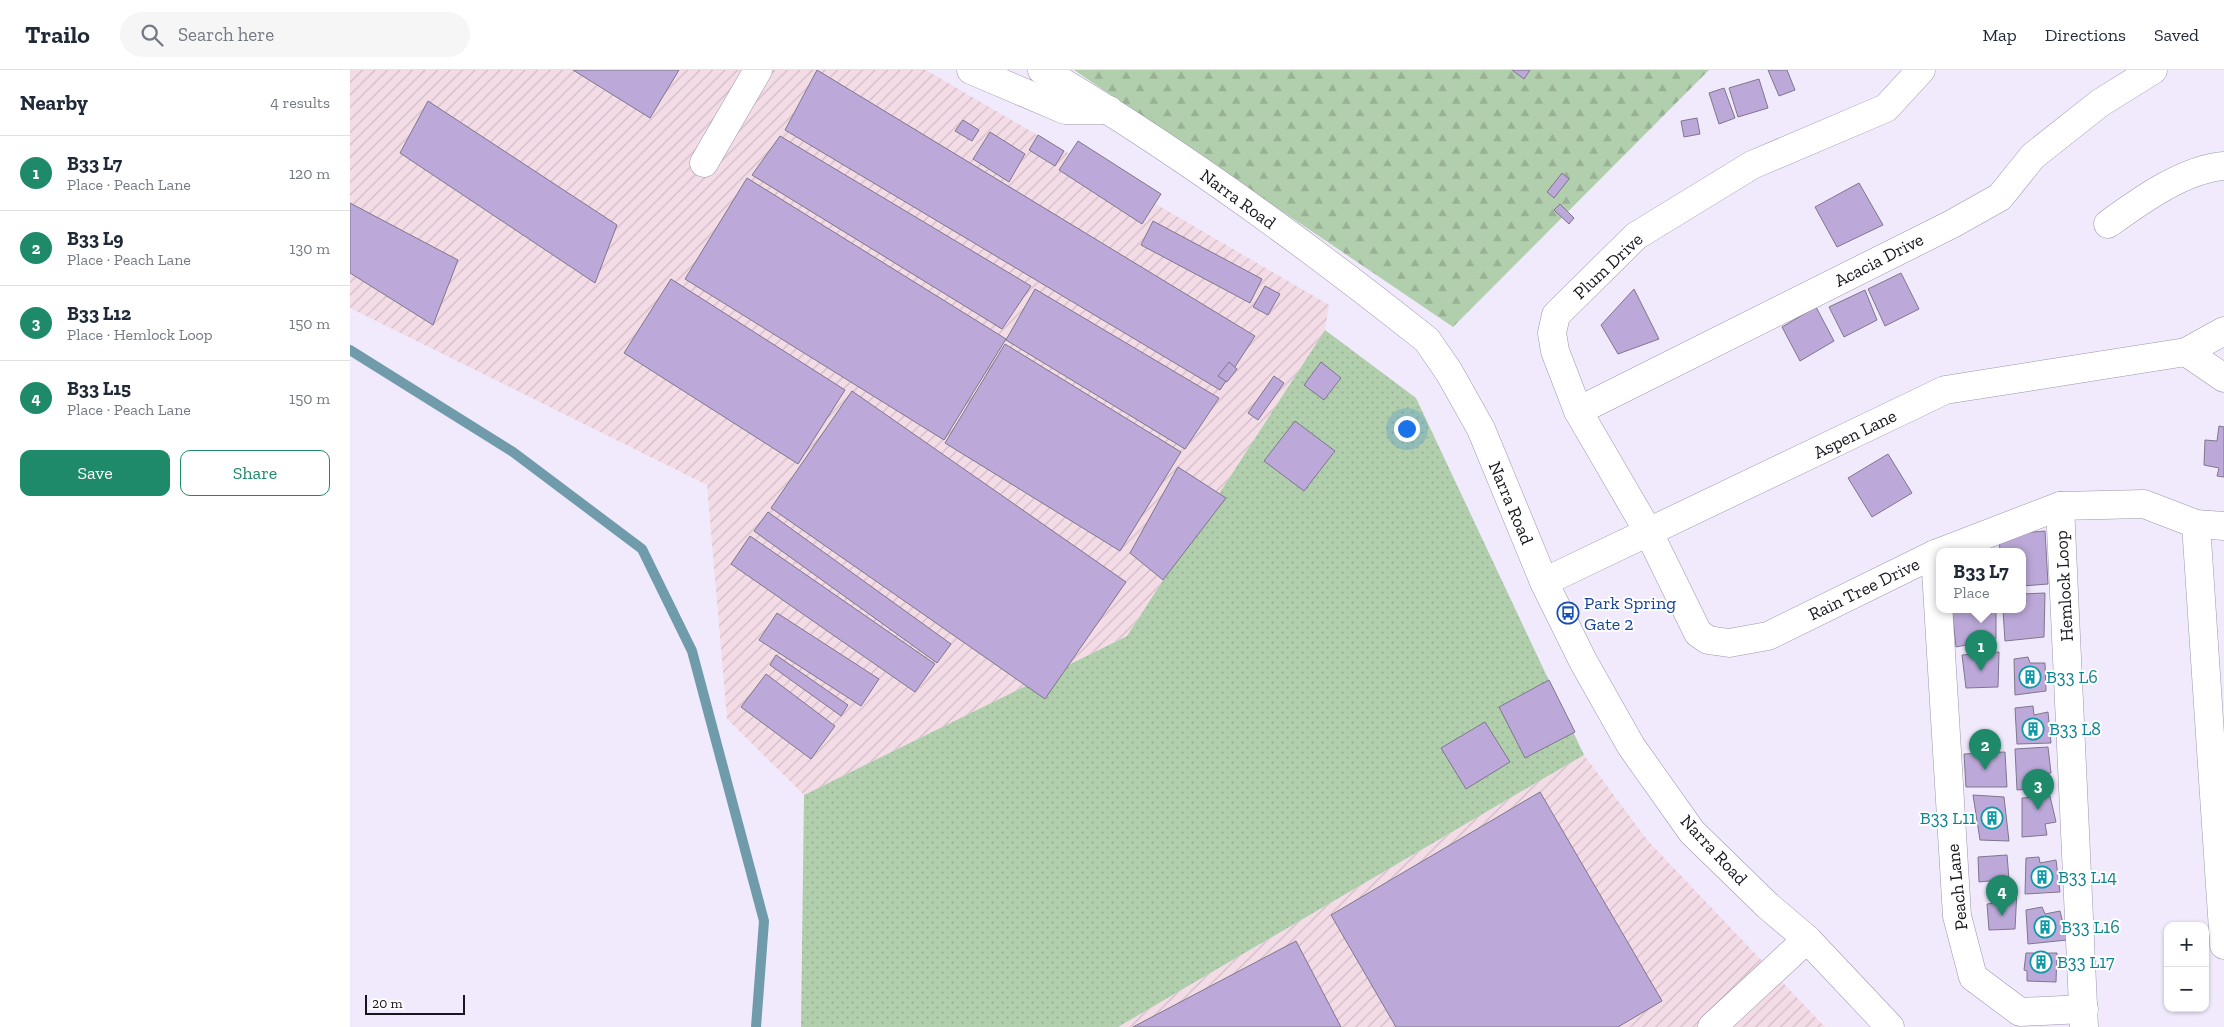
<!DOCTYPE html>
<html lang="en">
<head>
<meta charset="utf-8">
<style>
  :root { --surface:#fff; --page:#f6f6f7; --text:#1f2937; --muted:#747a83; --line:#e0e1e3; --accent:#1e8a69 }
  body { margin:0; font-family:"Zilla Slab",serif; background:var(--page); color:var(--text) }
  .controls { position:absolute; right:15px; bottom:15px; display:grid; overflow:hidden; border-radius:10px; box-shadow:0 1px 4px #0004 }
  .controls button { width:45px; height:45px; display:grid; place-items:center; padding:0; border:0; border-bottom:1px solid var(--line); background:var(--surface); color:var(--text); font:25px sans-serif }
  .scale { position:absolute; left:15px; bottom:12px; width:100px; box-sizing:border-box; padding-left:5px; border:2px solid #18151e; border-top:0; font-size:14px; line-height:18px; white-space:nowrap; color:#18151e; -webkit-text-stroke:4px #fff; paint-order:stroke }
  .you { position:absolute; left:1056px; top:358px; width:18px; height:18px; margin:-12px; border:4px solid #fff; border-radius:50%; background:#1a73e8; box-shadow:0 0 0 8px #1a73e833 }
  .badge { display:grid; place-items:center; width:32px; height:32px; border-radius:50%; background:var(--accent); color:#fff; font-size:16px; font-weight:700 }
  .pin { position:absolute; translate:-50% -41px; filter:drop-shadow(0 1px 2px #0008) }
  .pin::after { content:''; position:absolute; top:26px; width:18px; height:15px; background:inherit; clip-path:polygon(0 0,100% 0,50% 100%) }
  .popup { position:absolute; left:1586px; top:478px; width:90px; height:65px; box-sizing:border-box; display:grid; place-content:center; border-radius:10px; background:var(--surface); filter:drop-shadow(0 1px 4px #0005); font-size:16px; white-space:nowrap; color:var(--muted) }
  .popup b { font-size:19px; color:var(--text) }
  .popup::after { content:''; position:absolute; left:50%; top:100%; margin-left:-10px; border:10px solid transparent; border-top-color:var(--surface) }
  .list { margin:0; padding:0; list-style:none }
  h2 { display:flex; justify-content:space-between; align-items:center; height:65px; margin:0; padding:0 20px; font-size:21px }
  h2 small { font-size:16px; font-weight:400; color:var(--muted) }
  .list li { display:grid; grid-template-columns:32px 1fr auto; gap:15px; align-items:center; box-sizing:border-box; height:75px; padding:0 20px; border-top:1px solid var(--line) }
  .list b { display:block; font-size:19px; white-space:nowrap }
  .list p { margin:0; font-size:16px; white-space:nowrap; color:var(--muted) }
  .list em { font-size:16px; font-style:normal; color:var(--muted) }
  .actions { display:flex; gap:10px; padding:15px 20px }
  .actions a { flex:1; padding:11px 0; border:1px solid var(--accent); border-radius:10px; text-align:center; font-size:18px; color:var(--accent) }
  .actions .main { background:var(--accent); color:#fff }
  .icon { flex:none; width:28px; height:28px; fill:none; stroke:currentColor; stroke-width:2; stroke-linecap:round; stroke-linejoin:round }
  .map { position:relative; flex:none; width:1874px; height:957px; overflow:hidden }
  header { display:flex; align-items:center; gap:30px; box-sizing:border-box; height:70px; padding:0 25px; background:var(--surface); border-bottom:1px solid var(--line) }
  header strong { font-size:24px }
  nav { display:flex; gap:28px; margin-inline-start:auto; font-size:18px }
  .search { width:350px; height:45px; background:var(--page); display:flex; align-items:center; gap:12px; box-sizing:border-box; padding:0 18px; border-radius:28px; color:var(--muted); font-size:19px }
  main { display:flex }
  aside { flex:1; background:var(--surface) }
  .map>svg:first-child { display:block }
  .industrial { fill:url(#industrial-furrows) }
  .grass { fill:url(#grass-dots) }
  .forest { fill:url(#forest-firs) }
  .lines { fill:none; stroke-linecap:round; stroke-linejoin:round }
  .stream { stroke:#6f9bab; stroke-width:10 }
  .building { fill:#bca9d9; stroke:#7e768b }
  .minor-casing { stroke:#9e96ac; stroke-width:29 }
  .minor { stroke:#fff; stroke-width:28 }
  .labels { text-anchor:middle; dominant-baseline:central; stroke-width:4; stroke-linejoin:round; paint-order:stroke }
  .street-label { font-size:18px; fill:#18151e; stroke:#fff }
  .transit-label { font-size:18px; fill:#164399; stroke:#fff; text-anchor:start }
  .culture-label { font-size:18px; fill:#0d838f; stroke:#fff; text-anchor:start }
</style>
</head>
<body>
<header>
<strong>Trailo</strong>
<div class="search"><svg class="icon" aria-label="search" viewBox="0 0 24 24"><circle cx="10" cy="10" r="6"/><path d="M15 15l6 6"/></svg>Search here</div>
<nav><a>Map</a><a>Directions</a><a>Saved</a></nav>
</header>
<main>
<aside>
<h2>Nearby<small>4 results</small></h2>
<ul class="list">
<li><span class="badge">1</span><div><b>B33 L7</b><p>Place · Peach Lane</p></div><em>120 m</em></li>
<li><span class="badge">2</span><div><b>B33 L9</b><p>Place · Peach Lane</p></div><em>130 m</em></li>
<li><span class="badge">3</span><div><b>B33 L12</b><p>Place · Hemlock Loop</p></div><em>150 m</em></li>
<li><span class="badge">4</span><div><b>B33 L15</b><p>Place · Peach Lane</p></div><em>150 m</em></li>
</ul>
<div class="actions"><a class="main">Save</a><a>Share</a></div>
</aside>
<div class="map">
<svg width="1874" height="957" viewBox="0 0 1874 957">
  <defs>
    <pattern id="industrial-furrows" width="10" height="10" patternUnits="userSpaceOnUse" patternTransform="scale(1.25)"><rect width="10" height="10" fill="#f4dce7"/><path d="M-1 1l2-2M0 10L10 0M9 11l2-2" fill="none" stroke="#d0bcc6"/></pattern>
    <pattern id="grass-dots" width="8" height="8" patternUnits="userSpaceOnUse" patternTransform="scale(1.25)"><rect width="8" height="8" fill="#b1cfac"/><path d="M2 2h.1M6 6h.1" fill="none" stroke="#98b194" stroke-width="1.8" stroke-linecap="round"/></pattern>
    <pattern id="forest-firs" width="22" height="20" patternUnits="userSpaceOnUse" patternTransform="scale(1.25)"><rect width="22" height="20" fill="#b1cfac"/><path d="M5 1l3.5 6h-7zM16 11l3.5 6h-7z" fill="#98b194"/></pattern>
  </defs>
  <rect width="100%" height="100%" fill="#f1eafd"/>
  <g class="industrial">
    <polygon points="0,0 576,0 979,235 975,260 777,566 454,725 377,649 357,415 0,238"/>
    <polygon points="1234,685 1298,771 1475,957 768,957"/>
  </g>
  <polygon class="grass" points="975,260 1066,328 1234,685 768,957 451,957 454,725 777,566"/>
  <polygon class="forest" points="724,0 1359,0 1103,257"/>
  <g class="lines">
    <polyline class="stream" points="0,280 163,382 292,479 342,581 414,851 406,957"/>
  </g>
  <g class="building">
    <polygon points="223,0 329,0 300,48"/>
    <polygon points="467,0 905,266 870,320 435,60"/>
    <polygon points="1162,0 1180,0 1174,9"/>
    <polygon points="1418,0 1437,0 1445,20 1429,26"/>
    <polygon points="1409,9 1418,38 1388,47 1379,18"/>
    <polygon points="1374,18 1385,48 1369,54 1359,23"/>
    <polygon points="78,31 267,155 245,213 50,83"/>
    <polygon points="1347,48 1350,64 1334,67 1331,51"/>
    <polygon points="613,50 629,60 622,71 605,61"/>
    <polygon points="640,62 675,84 659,112 623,89"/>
    <polygon points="688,65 714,81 705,96 679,80"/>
    <polygon points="430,66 681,216 652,259 402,105"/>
    <polygon points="728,71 811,124 792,154 709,100"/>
    <polygon points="1212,103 1219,109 1204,128 1197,122"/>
    <polygon points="397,108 656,269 594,370 335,209"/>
    <polygon points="1509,113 1533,155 1487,177 1465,137"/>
    <polygon points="0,133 108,190 83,255 0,203"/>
    <polygon points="1210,134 1224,148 1219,154 1204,140"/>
    <polygon points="803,151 912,209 900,233 791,175"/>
    <polygon points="1551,203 1569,239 1535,256 1518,219"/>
    <polygon points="321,209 495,320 448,394 274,283"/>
    <polygon points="915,216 930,224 918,245 903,237"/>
    <polygon points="685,219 869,328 835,379 656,270"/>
    <polygon points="1284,219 1309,269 1268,284 1251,255"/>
    <polygon points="1515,220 1527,250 1494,267 1479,237"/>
    <polygon points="1466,237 1484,271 1450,291 1432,257"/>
    <polygon points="655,274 831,382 770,481 595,373"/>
    <polygon points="879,292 887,299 877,312 868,306"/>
    <polygon points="971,292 991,308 974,330 954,315"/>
    <polygon points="924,306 934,313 908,350 898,343"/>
    <polygon points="502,321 776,512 695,629 421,438"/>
    <polygon points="945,351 985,381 954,421 914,391"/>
    <polygon points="1869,356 1874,357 1874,407 1867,406 1869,398 1854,395 1855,370 1867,371"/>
    <polygon points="1538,384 1562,423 1522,447 1498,408"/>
    <polygon points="828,397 876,428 813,510 780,483"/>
    <polygon points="418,442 601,574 587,593 404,461"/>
    <polygon points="1695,461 1698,514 1672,516 1672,482 1650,482 1649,465"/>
    <polygon points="400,466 585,594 565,622 381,494"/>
    <polygon points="1695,523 1694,567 1655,571 1653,540 1672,540 1672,524"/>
    <polygon points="1602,540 1646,540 1646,569 1606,577"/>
    <polygon points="427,543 529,609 511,636 409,570"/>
    <polygon points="1649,582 1648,617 1616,618 1612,585"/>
    <polygon points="426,585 498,635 491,646 420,595"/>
    <polygon points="1678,587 1680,593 1695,593 1696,621 1665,625 1664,589"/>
    <polygon points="416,604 485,656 461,689 391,637"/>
    <polygon points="1199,610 1225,662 1175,688 1149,637"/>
    <polygon points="1683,636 1684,645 1698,642 1701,673 1667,674 1665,638"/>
    <polygon points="1135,652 1160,692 1116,719 1091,678"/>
    <polygon points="1698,677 1701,703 1690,705 1690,718 1667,720 1665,679"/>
    <polygon points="1655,682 1657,717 1616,717 1614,684"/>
    <polygon points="1190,722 1312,931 1268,957 1046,957 981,845"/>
    <polygon points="1623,725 1654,727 1659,771 1630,770"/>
    <polygon points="1700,726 1706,752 1695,754 1697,765 1672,767 1672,728"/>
    <polygon points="1657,785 1659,809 1629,812 1628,787"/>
    <polygon points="1689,787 1690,793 1706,790 1710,822 1675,824 1676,788"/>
    <polygon points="1644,820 1667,820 1665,859 1639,860 1637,834 1645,833"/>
    <polygon points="1692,837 1695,844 1710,841 1717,870 1678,874 1676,840"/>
    <polygon points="946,871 991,957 783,957"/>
    <polygon points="1676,883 1707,883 1706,912 1677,911 1677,901 1674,900"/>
  </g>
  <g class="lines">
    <g class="minor-casing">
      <g id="minor">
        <polyline points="621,0 715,40 759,40"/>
        <path d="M692,0c135,79 263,173 385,270l22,32 32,57 63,153 39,79 48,85 61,86 76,74 39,33 83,88"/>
        <polyline points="1571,0 1536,38 1402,95 1286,166 1206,245 1202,263 1205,281 1228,341 1299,463 1348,563 1358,570 1379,573 1418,566 1585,484 1710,436 1794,434 1846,454 1874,456"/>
        <polyline points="354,93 408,0"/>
        <path d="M1758,154c32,-23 76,-55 116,-58"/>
        <polyline points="1836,282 1874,308"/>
        <polyline points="1228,341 1602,154 1650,127 1683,86 1750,33 1803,0"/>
        <polyline points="1710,436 1734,957"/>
        <polyline points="1846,454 1874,875"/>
        <polyline points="1585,484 1607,846 1623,907 1670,942 1734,939"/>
        <polyline points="1194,512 1595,320 1836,282 1874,261"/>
        <polyline points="1362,957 1457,869"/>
      </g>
    </g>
    <use href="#minor" class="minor"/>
  </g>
  <defs>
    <g id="bus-ring" transform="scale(1.125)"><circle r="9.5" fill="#fff" stroke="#1a4fb4" stroke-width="1.5"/><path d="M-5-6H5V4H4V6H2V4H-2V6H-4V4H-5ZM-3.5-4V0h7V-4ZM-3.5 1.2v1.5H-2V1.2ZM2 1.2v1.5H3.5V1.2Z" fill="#1a4fb4"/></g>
    <g id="building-ring" transform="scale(1.125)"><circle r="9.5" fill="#fff" stroke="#0f9aa8" stroke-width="1.5"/><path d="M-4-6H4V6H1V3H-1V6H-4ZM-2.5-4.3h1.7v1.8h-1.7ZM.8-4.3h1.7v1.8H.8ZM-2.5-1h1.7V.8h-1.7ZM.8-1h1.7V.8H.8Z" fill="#0f9aa8"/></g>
  </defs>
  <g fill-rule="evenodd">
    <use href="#bus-ring" x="1218" y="543"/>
    <use href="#building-ring" x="1680" y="607"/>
    <use href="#building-ring" x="1683" y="659"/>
    <use href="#building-ring" x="1642" y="748"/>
    <use href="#building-ring" x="1692" y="807"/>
    <use href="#building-ring" x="1695" y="857"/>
    <use href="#building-ring" x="1691" y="892"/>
  </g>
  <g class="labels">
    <g class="street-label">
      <text transform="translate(888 129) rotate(36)">Narra Road</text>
      <text transform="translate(1529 190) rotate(-27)">Acacia Drive</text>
      <text transform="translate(1258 196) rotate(-43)">Plum Drive</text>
      <text transform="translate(1505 364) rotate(-26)">Aspen Lane</text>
      <text transform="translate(1161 433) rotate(67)">Narra Road</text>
      <text transform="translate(1714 516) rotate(-93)">Hemlock Loop</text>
      <text transform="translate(1514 519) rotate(-26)">Rain Tree Drive</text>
      <text transform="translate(1364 780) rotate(47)">Narra Road</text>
      <text transform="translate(1607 817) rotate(-96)">Peach Lane</text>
    </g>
    <g class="transit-label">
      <text x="1234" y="533">Park Spring<tspan x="1234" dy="21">Gate 2</tspan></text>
    </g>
    <g class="culture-label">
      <text x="1696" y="607">B33 L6</text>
      <text x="1699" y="659">B33 L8</text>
      <text x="1626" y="748" text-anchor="end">B33 L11</text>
      <text x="1708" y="807">B33 L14</text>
      <text x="1711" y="857">B33 L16</text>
      <text x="1707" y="892">B33 L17</text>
    </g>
  </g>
</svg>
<div class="controls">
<button>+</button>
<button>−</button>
</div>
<div class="scale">20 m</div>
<div class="you"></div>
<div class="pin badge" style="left:1631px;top:601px">1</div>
<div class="popup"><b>B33 L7</b>Place</div>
<div class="pin badge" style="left:1635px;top:700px">2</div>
<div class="pin badge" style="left:1688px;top:740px">3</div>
<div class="pin badge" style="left:1652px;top:846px">4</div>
</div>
</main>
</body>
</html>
